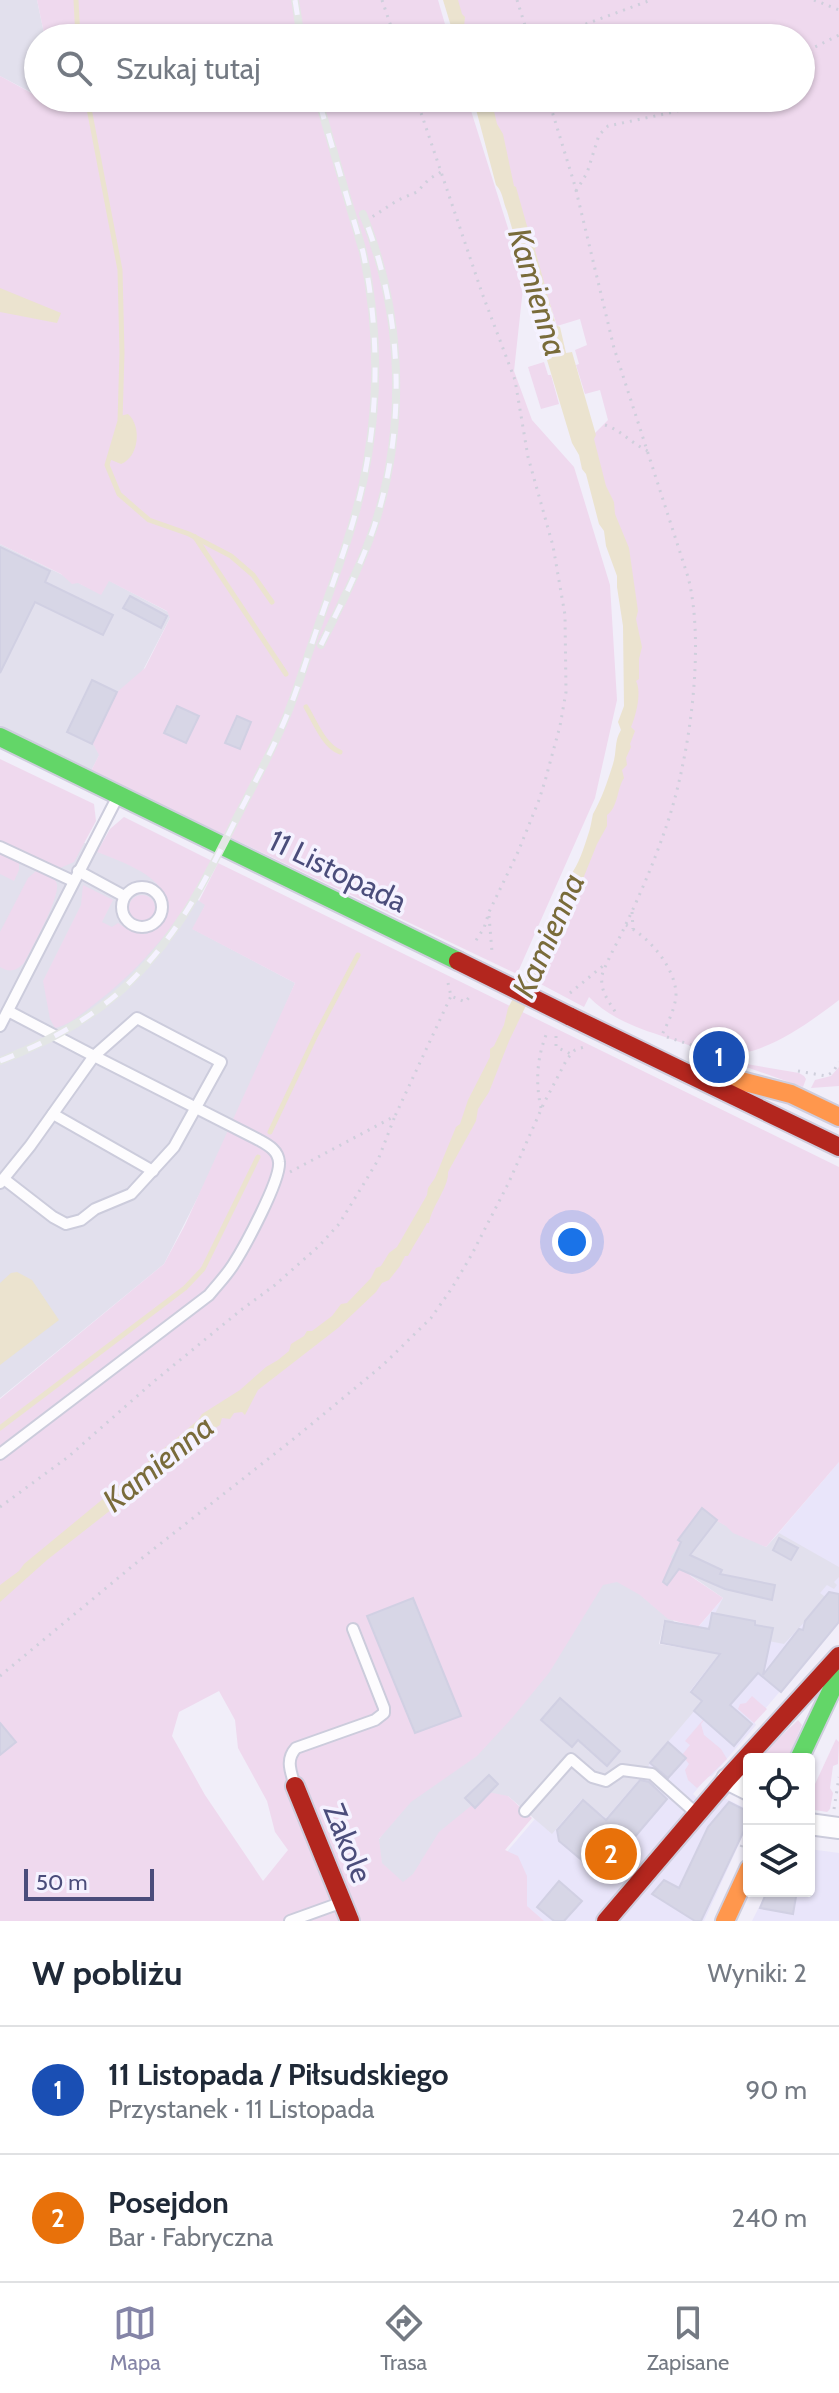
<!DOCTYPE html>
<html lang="pl">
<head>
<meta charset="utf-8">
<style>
  :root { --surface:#fff; --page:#f6f6f7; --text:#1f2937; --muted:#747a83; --line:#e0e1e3; --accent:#8585a7 }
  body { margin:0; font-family:Cabin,sans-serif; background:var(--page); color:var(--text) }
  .controls { position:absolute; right:24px; bottom:24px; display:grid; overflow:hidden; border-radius:8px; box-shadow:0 2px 6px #0004 }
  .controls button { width:72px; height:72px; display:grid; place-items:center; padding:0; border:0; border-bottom:2px solid var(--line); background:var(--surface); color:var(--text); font:40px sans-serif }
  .scale { position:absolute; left:24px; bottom:20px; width:130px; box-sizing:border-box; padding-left:8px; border:4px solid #4b4d7b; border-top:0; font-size:22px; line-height:28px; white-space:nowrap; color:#4b4d7b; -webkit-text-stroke:6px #f5f2ff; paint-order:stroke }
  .you { position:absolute; left:572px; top:1242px; width:28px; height:28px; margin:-20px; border:6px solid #fff; border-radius:50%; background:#1a73e8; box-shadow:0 0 0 12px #1a73e833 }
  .badge { display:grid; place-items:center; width:52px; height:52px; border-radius:50%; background:var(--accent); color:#fff; font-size:26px; font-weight:700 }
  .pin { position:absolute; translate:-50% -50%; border:4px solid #fff; box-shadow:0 2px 8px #0006 }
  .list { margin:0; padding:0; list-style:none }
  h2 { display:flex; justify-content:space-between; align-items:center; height:104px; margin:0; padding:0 32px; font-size:34px }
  h2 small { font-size:26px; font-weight:400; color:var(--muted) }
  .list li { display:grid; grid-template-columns:52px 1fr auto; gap:24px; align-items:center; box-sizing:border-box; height:128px; padding:0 32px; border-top:2px solid var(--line) }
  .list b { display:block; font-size:30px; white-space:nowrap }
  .list p { margin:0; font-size:26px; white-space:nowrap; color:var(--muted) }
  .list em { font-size:26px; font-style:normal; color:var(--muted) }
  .icon { flex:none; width:44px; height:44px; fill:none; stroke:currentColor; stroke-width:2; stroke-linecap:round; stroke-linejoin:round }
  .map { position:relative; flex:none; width:839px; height:1921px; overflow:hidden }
  .search { position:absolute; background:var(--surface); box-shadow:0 2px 6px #0004; left:24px; right:24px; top:24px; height:88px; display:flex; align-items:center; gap:20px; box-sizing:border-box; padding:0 28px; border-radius:44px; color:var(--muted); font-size:30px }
  .sheet { height:360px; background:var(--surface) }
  nav { display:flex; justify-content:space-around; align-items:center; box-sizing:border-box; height:112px; border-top:2px solid var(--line); background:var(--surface); font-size:22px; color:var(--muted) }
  nav a { display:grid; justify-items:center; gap:4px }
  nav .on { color:var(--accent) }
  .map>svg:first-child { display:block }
  .residential { fill:#e9e5fa }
  .industrial { fill:#e2e0ed }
  .green { fill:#efd9ee; fill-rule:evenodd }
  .water { fill:#ebe3cf }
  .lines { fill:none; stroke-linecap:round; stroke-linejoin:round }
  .stream { stroke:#ebe3cf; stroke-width:5 }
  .building { fill:#d7d6e6; stroke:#d1d0e3; stroke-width:2 }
  .lane-casing { stroke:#ccccdc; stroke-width:14 }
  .street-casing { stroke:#ccccdc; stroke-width:24 }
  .fast-casing { stroke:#cecddd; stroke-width:22 }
  .slow-casing { stroke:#cecddd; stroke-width:22 }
  .jam-casing { stroke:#cecddd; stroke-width:22 }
  .path { stroke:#cfcfdc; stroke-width:3; stroke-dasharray:2 6; stroke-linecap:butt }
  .lane { stroke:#fdfcfe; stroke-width:10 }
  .street { stroke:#fdfcfe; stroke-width:20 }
  .fast { stroke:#63d668; stroke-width:18 }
  .slow { stroke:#ff974d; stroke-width:18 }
  .jam { stroke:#b3261e; stroke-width:18 }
  .rail-casing { stroke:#e3e6e5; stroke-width:8 }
  .rail { stroke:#f5f2ff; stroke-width:5; stroke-dasharray:15; stroke-linecap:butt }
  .jam-bridge-casing { stroke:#cecddd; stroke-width:22; stroke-linecap:butt }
  .jam-bridge { stroke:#b3261e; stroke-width:18 }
  .labels { text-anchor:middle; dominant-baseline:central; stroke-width:7; stroke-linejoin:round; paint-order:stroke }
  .street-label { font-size:30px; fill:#4b4d7b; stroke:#f5f2ff }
  .water-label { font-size:32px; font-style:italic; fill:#796b3a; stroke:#f5f2ff }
</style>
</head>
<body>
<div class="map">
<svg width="839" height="1921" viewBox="0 0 839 1921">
  <rect width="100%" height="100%" fill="#f1eef9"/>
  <g class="residential">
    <polygon points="839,1462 839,1622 754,1722 756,1725 712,1776 707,1777 693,1794 709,1808 720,1796 749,1810 749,1822 704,1921 448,1921"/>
    <polygon points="809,1849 839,1853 839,1921 752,1921 767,1891 809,1891"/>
  </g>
  <g class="industrial">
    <polygon points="0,0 37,0 45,38 38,38 38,96 0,76"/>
    <polygon points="0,544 101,594 108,580 172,614 91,771 0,728"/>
    <polygon points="0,802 188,893 187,895 206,904 193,929 295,983 237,1120 164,1264 0,1398"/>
    <polygon points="701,1512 766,1547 779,1533 839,1567 839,1577 834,1582 837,1585 834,1589 827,1585 820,1593 827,1598 784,1644 707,1629 723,1598 667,1559"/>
    <polygon points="605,1573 669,1610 674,1622 664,1621 659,1644 719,1654 690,1691 702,1702 650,1763 644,1774 606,1818 582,1799 552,1834 508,1796 407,1885 365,1860 411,1792"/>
  </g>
  <g class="green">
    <polygon points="37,0 438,0 449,38 45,38"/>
    <path d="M456,0h383v1000c-29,22 -77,58 -115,54 -20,-2 -46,-13 -65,-19 -25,-8 -52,-19 -70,-38l-5,10 -49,-26 94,-246 1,-160 -39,-127 2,-13 15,-15 -8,-30 -15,4 -9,-29 3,-1 -4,-14 12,-5 -7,-26 -23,7 -71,-228h315v-60h-333z"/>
    <polygon points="0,76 59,108 58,98 467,98 524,279 514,371 532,420 574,467 610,585 617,700 595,798 517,974 91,771 99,755 92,742 109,699 145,668 170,618 167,611 109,581 101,595 78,583 72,584 61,574 0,544"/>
    <polygon points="544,362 548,375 551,375 559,404 541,409 528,367"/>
    <polygon points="0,759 94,804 96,821 74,862 58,869 0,842"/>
    <path d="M124,817l88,44c-30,58 -68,106 -120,145 -12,9 -23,19 -37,22l-5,-9 -7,-38 38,-76 2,-20 30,15 -11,22 10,5 6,-4 9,6 18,5c10,-4 20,-9 22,-21 6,-35 -45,-51 -70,-61l13,-23z"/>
    <polygon points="0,852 19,863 19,870 14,881 0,874"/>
    <path d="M218,863l621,304v295l-73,85 -33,-14 -7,-7 -22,-12 -6,2 -27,41 21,20 31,21 -25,29 -30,-8 -28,-24 -23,-13 -14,3 -54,88 -37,45 -35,38 -66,46 -32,37 3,24 21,19 10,-8 26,-42 49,-40 20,4 24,22 -27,32 13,6 9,20v30l17,15h-544v-522l164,-135 21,-39 110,-242 -103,-54 13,-24 -6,-4zM219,1691l16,29 3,28 29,53 8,31 13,18 -25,31 -58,-86 -33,-59 7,-24z"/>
    <path d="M36,871c7,1 19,5 21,13 3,14 -26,65 -33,79 -8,8 -14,10 -24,4v-35l28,-54z"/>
    <circle cx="142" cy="908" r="13"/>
    <polygon points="729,1061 799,1073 804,1076 806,1079 803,1087"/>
    <polygon points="839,1067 839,1086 811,1088 815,1080 831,1076"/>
    <polygon points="752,1696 767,1709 754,1723 738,1709 740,1704 746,1703"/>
    <polygon points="721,1699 701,1724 704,1735 721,1749 727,1759 697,1788 688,1780 685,1770 689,1764 682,1755 690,1745 685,1741"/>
    <polygon points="798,1720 802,1725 788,1759 757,1759"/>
    <polygon points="836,1739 839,1742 838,1764 833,1766 830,1788 833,1793 830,1809 827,1812 809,1809 809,1797"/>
  </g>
  <g class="water">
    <polygon points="443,0 458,0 462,14 465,17 464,27 471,38 456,38 454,36"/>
    <path d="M473,98h16l4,9 4,17 6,10 11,52 2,1 11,39 9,21 -1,3 21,75 4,2 6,26 6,-1 24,83 -2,4 12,47 8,16 1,12 14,34 9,63 -2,8 6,28 -3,12v20l-3,2c6,11 0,35 -5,46l4,4 -5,13 1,3 -5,11 1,7 -5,5 2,8c-7,10 -6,30 -17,37v11l-10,18 -33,82 -55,115 -20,51 -11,17 -2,12 -28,51c1,15 -16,34 -19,51h-2c-6,12 -13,21 -19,33h-3l-5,10 -11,14 -7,3 -6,9 -38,36 -80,62 -13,25 -3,-3 -8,1 -4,6 -8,-1 -2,7c-12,7 -26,16 -37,26 -11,10 -21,21 -34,27l-5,6 -97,76 -47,42v-17l19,-14 5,-7 154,-127 20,-17 4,-6 38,-24 26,-23 12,-7 11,-9 2,-7 13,-8 3,-5h5l20,-15 9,-12 6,-1 24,-25 5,-10 5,-2 8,-13 8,-6 30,-52 1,-7 7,-10 21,-51 4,-3 8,-24 22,-43v-8l4,-3 10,-21 4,-17 26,-49 35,-82c10,-12 15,-30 20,-45 2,-6 3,-14 4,-18 9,-16 14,-31 20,-50 4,-12 1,-23 8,-34l-3,-8 6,-16 -1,-80 -6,-39v-11l-11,-30 -2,-15 -5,-7 -13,-50 -4,-5 -3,-14 -7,-12 -25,-83 5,-2 -8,-26v-13l-17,-39 -20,-69c-4,-9 -4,-19 -11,-26z"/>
    <polygon points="0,288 61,313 57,323 0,312"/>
    <path d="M128,414c14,12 11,43 -7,50l-12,-5 11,-43z"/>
    <polygon points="17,1272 32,1280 59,1320 0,1365 0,1283 11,1273"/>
  </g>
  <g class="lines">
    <g class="stream">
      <polyline points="76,0 78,38"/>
      <polyline points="87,98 120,270 122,353 120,421 107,465 119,494 149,520 189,534 231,556 253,575 272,602"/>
      <polyline points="195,537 286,674"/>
      <path d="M306,707c9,15 18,39 34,45"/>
      <polyline points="270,1132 316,1035 358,955"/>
      <polyline points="0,1428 185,1288 203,1269 258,1157"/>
    </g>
  </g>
  <g class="building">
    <polygon points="0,547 50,571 45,582 113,615 103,635 35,602 0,673"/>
    <polygon points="130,596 167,616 161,628 123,608"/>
    <polygon points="92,680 117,692 92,744 67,732"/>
    <polygon points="177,706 199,716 186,743 164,733"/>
    <polygon points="237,716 251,722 240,749 225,743"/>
    <polygon points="702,1508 717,1520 690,1555 722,1570 720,1574 775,1585 772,1600 725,1589 679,1569 667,1585 663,1582 681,1542 678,1540"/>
    <polygon points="779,1538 798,1548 791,1560 773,1550"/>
    <polygon points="829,1592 839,1594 839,1622 781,1692 758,1673 730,1705 752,1724 734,1746 694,1711 702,1701 691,1692 720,1654 661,1643 665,1621 709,1629 712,1613 755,1621 755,1625 773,1628 763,1675 799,1629 803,1630 805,1621"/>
    <polygon points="413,1598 461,1716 415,1733 367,1616"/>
    <polygon points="560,1698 620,1751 607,1766 578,1740 572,1747 541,1720"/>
    <polygon points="0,1723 16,1742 0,1755"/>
    <polygon points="668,1742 686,1758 668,1778 650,1763"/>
    <polygon points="489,1775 498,1784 475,1808 465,1798"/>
    <polygon points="640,1780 649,1782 667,1799 605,1872 597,1873 559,1841 557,1830 583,1800 606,1820"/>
    <polygon points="729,1802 749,1812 749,1820 701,1921 695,1921 652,1894 664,1880 679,1888 708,1827"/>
    <polygon points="559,1881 582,1901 564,1921 554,1921 537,1907"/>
    <polygon points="767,1891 797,1891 793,1914 760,1908"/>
  </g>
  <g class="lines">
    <g class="lane-casing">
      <g id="lane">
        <polyline points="0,847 73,881"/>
        <polyline points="78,871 124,896"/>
        <circle cx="142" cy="907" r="20"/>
        <polyline points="0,1026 118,796"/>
        <polyline points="53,1114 153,1171"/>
        <polyline points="4,1179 53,1217 66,1224 81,1220 95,1209 131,1194 174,1147 221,1062 137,1018 94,1056 8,1011"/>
        <path d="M0,1183l30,-37 64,-90 165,84c9,5 19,10 20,22 2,18 -35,86 -46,103 -7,11 -16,20 -24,30l-209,159"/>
        <path d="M295,1786c-4,-14 -10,-26 1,-38l79,-28 9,-7v-5l-31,-79"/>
        <polyline points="525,1811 571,1759 592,1777 606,1781 622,1770 652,1774 697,1814"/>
        <polyline points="290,1921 340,1903"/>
      </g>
    </g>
    <g class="street-casing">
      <g id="street">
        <polyline points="727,1779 749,1790"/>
        <polyline points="809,1824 839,1828"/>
      </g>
    </g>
    <g class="fast-casing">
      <g id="fast">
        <polyline points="0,737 458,961"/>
        <polyline points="799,1759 839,1674"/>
      </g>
    </g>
    <g class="slow-casing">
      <g id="slow">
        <polyline points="718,1075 791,1094 839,1117"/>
        <polyline points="725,1921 749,1869"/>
      </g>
    </g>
    <g class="jam-casing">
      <g id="jam">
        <polyline points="569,1016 839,1147"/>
        <polyline points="295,1786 350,1921"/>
        <polyline points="606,1921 727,1779 839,1656"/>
      </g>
    </g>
    <g class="path">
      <polyline points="382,0 395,38"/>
      <polyline points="517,0 529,38"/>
      <polyline points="814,0 839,10"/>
      <polyline points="548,38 651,0"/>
      <polyline points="801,54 839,35"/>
      <polyline points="416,98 482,293 515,380 528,457 553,546 565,615 566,692 560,726 545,781 539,800 518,852 489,912 484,928 473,945"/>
      <path d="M548,98l27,88 39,162 74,229c18,69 1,186 -23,253 -11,32 -25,65 -40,96 -7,16 -17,32 -23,49 -2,16 6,25 14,38"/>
      <polyline points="576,191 587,173 599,135 608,126 674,112 721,98"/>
      <polyline points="366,221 398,200 417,192 429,179 441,172"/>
      <path d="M605,425c16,5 27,19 43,26"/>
      <polyline points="632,912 633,929"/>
      <polyline points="489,916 492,952"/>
      <path d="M626,925c23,12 50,43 50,70 -1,15 -9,29 -15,42"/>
      <polyline points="448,983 451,996 465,1002 472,994"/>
      <polyline points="570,993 604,965"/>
      <polyline points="556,1036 556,1047 571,1054"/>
      <polyline points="667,1037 713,1052"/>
      <polyline points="798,1071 826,1076 833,1072 839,1062"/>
      <path d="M541,1108c-6,-27 -4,-52 7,-78"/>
      <polyline points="290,1172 395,1116 451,996"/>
      <polyline points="0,1507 68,1457 152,1383 241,1310 275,1285 319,1246 339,1224 363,1185 378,1160 395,1116"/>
      <polyline points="0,1676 141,1559 296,1437 383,1365 431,1318 452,1288 472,1254 509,1182 544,1103 567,1059 575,1050 584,1047"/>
      <polyline points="834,1809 839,1777"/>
      <polyline points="741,1847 749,1829"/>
    </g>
    <use href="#lane" class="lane"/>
    <use href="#street" class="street"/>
    <use href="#fast" class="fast"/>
    <use href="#slow" class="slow"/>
    <use href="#jam" class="jam"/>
    <g class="rail-casing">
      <g id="rail">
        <polyline points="295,0 301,38"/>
        <path d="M321,645c19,-39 39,-77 53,-118 33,-101 29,-214 -11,-313"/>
        <path d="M0,1061c48,-19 96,-44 133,-82 46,-47 69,-92 98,-150 19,-38 40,-75 56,-114 12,-30 21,-61 32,-92 19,-55 40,-109 49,-167 11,-67 9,-138 -5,-204l-45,-154"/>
      </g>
    </g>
    <use href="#rail" class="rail"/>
    <g class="jam-bridge-casing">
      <polyline id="jam-bridge" points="458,961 569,1016"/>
    </g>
    <use href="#jam-bridge" class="jam-bridge"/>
  </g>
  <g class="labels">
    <g class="street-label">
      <text transform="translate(338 871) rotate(26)">11 Listopada</text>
      <text transform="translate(348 1843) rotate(68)">Zakole</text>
    </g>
    <g class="water-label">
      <text transform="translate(538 292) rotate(73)">Kamienna</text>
      <text transform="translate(548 935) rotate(-66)">Kamienna</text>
      <text transform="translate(158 1463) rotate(-39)">Kamienna</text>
    </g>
  </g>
</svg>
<div class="controls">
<button><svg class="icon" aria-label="locate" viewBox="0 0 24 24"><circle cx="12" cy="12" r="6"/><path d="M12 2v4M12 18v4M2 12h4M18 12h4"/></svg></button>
<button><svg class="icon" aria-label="layers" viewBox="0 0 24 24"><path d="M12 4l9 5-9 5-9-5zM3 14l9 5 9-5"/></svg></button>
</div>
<div class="scale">50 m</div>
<div class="you"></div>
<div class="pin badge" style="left:719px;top:1057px;background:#1a4fb4">1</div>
<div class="pin badge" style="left:611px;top:1854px;background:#e8710a">2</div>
<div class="search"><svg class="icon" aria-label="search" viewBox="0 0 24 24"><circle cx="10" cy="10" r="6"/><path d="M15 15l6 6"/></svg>Szukaj tutaj</div>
</div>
<section class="sheet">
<h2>W pobliżu<small>Wyniki: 2</small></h2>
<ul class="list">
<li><span class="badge" style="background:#1a4fb4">1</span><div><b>11 Listopada / Piłsudskiego</b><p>Przystanek · 11 Listopada</p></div><em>90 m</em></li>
<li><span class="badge" style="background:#e8710a">2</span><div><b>Posejdon</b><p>Bar · Fabryczna</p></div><em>240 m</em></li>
</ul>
</section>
<nav>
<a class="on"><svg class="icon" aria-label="map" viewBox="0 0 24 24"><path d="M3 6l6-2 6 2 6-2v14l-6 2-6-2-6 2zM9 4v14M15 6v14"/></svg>Mapa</a>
<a><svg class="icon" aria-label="directions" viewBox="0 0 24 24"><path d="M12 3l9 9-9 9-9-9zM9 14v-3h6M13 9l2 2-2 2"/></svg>Trasa</a>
<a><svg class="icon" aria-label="saved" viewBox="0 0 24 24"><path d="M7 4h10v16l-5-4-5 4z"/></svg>Zapisane</a>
</nav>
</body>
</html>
